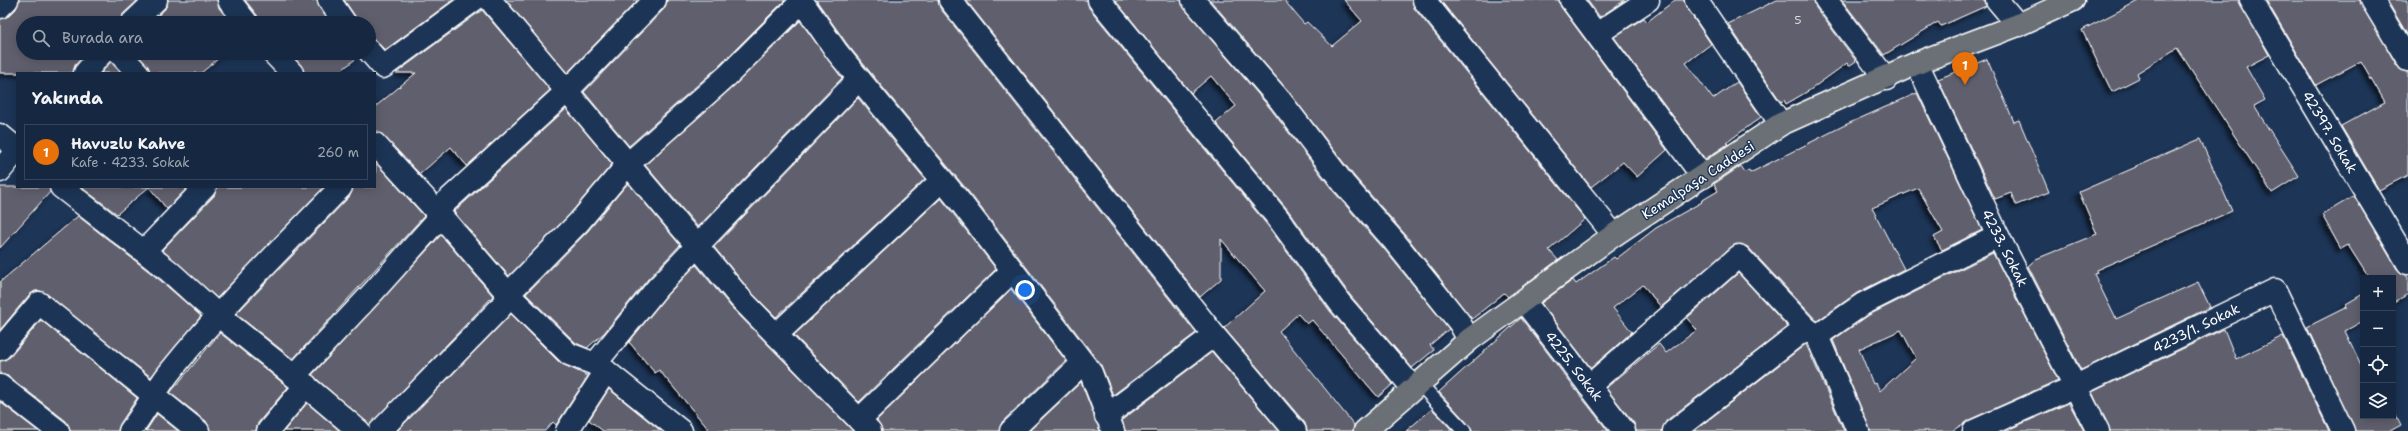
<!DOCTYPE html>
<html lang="tr">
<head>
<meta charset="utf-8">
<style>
  :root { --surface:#162841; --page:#1f3048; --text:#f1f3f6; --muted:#9ea6b1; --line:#35445a; --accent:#ffd166 }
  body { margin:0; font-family:"Shantell Sans",sans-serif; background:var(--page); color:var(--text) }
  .controls { position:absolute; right:12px; bottom:12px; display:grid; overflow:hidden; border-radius:0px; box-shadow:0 2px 10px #0003 }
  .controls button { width:36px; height:36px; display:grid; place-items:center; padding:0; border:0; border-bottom:1px solid var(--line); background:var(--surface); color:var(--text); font:20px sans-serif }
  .you { position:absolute; left:1025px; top:290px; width:14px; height:14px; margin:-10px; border:3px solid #fff; border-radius:50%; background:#1a73e8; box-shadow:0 0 0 6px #1a73e833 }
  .badge { display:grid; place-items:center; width:26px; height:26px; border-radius:50%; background:var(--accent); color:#fff; font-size:13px; font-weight:700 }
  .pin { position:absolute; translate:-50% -33px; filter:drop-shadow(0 1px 2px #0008) }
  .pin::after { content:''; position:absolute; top:21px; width:14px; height:12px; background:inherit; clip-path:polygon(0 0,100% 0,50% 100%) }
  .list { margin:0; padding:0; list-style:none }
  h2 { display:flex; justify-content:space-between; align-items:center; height:52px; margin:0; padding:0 16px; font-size:17px }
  h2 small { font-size:13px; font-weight:400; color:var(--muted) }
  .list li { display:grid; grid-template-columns:26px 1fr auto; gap:12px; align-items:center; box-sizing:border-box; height:56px; margin:0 8px 8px; padding:0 8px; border:1px solid var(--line); border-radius:0px }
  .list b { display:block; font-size:15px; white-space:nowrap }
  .list p { margin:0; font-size:13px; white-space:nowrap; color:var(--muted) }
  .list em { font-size:13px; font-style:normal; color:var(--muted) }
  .icon { flex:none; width:22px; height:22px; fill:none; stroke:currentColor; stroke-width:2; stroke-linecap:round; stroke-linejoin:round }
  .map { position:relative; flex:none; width:2408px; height:431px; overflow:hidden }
  .search { position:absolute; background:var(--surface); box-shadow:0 2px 10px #0003; left:16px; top:16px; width:360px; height:44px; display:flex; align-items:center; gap:10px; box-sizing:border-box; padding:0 14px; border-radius:22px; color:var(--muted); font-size:15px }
  .panel { position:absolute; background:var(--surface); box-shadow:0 2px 10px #0003; left:16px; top:72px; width:360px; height:116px; border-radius:0px }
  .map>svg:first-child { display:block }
  .building { fill:#615e6d; stroke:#fff; fill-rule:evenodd; filter:url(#shadow) }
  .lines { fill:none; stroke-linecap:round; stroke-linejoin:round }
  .service-casing { stroke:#fff; stroke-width:16 }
  .minor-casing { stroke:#fff; stroke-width:25 }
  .secondary-casing { stroke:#fff; stroke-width:25 }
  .primary-casing { stroke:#fff; stroke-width:25 }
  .service { stroke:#1d3557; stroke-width:13 }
  .minor { stroke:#1d3557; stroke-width:22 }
  .secondary { stroke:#1d3557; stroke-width:22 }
  .primary { stroke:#6b7074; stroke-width:22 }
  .labels { text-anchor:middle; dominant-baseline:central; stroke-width:3; stroke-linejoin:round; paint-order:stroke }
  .number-label { font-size:12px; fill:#d8d7da }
  .street-label { font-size:14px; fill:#fff; stroke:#1d3557 }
</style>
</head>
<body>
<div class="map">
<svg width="2408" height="431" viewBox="0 0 2408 431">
  <defs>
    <filter id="shadow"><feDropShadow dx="-3.5" dy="3.5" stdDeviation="2" flood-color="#0009"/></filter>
  </defs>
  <rect width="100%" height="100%" fill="#1d3557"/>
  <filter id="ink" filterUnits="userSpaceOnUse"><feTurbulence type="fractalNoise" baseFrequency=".025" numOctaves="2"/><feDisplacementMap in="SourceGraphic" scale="8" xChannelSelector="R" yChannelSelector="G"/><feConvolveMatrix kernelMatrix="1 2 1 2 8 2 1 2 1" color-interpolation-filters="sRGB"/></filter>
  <g filter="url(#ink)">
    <g class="building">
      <polygon points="19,0 138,0 123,14 120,23 23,23 23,53 86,53 75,65 73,73 0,73 0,19 9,16 16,9"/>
      <polygon points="168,0 217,0 219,8 231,23 150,23 165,9"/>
      <polygon points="245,0 317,0 319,7 330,23 259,23 257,15"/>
      <polygon points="344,0 453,0 385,50 378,43 369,39 369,23 357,23 355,16"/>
      <polygon points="506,0 636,0 637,1 567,73"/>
      <polygon points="667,0 785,0 719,66 629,146 584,92 664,9"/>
      <polygon points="816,0 938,0 940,8 1196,333 1113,395 1101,365 972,196 847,44"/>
      <polygon points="966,0 1087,0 1089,8 1268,226 1330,311 1393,384 1378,397 1312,320 1307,324 1298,314 1279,331 1354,425 1353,431 1307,431 1305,423 1224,328 1265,291 1221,239 1221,279 1200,297"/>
      <polygon points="1115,0 1181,0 1184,8 1270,108 1334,192 1384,249 1449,329 1430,345 1434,350 1412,368 1350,295 1288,210 1216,123 1236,106 1211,76 1191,93"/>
      <polygon points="1210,0 1284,0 1304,24 1307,22 1332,46 1362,21 1344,0 1412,0 1414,8 1585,219 1549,250 1558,260 1508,297 1504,293 1472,319 1404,233 1354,176 1289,92"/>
      <polygon points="1440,0 1559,0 1561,7 1667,150 1637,177 1623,162 1591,187"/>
      <polygon points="1587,0 1625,0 1600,17"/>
      <polygon points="1675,0 1684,0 1686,7 1711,44 1686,63 1713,99 1737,82 1761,117 1726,143 1728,144 1705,159 1614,37 1644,18 1647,22"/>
      <polygon points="1777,0 1814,0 1816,8 1856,61 1849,66 1847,63 1810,90 1786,104 1784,100 1781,102 1728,24"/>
      <polygon points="1842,0 1985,0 1986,6 1941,26 1938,22 1884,55"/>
      <polygon points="2140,0 2239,0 2269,55 2246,67 2265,100 2254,106 2299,176 2272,193 2177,48 2137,73 2139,78 2112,92 2082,30"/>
      <polygon points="2266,0 2360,0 2397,66 2408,72 2408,175 2379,190 2341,126 2385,102 2361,61 2316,85"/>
      <polygon points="2387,0 2408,0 2408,36"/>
      <polygon points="482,10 550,90 467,166 451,147 420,174 375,128 375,107 416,73 396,73"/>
      <polygon points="800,21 842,78 698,227 645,165 736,84"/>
      <polygon points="136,53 225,53 201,73 150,73 147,65"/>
      <polygon points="290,53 357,53 358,57 338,73 304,73 301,65"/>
      <polygon points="1987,59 2014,122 2019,120 2049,192 2016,205 2011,193 1995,199 1938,79"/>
      <polygon points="111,62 121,73 101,73"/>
      <polygon points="1917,93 1982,230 1942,250 1934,237 1943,232 1918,188 1872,208 1904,269 1857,293 1817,321 1748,247 1736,244 1661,307 1643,285 1613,308 1632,332 1591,368 1541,303 1573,280 1576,284 1614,257 1616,259 1656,228 1702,202 1701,201 1718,191 1714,184 1741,166 1745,172 1749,170 1750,173 1845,125"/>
      <polygon points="858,98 925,179 776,317 749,290 714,247"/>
      <polygon points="566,109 612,164 570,214 509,276 454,212"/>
      <polygon points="2200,139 2232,211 2096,270 2097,273 2094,274 2116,319 2198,282 2210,307 2081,370 2028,266 2036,259 2097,234 2079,192"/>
      <polygon points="376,163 424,216 293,359 236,314 350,196 353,187 375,187"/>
      <polygon points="628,183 680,245 648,279 604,333 587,348 576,343 526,294 588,231"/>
      <polygon points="0,187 49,187 50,192 0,248"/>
      <polygon points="81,187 188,187 167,209 149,187 117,214"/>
      <polygon points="217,187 324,187 217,298 162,250 214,196"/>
      <polygon points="2354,196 2397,269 2408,277 2408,294 2393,303 2393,278 2369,278 2348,245 2341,249 2322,215"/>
      <polygon points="941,198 996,269 859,402 794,335"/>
      <polygon points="78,216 161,281 201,316 151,377 41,291 35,291 29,295 0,330 0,282"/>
      <polygon points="441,235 493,296 370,425 312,375"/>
      <path d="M1993,253l65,127 -89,40 -17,11h-82l-37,-91 36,-25zM1901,330l15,28 -36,33 -4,-8 -3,1 -14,-35z"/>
      <polygon points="696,265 731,307 853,431 710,431 659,370 655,373 629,342 667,295"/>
      <polygon points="1738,273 1788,327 1666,421 1662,431 1636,431 1634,423 1606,388 1659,344 1666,353 1697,330 1687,318"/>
      <polygon points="1011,289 1066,361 1002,422 999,431 882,431 877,420"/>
      <polygon points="2363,294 2363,321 2345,331 2363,369 2363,416 2393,416 2393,409 2401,425 2390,431 2355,431 2307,327 2347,307 2346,304"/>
      <polygon points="511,314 560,363 588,376 556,425 553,422 545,431 397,431"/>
      <polygon points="1521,318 1579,394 1608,431 1472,431 1470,426 1439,392"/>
      <polygon points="41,320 137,398 120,424 118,431 70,431 66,421 8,376 0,374 0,361 10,357"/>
      <polygon points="2224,329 2236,359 2283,336 2329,431 2110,431 2092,392"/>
      <polygon points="220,333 288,387 258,423 256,431 210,431 206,421 170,393"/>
      <polygon points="1806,344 1844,431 1694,431"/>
      <polygon points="1212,352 1279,431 1125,431 1122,420"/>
      <polygon points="1081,382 1100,431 1029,431"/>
      <polygon points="609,389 661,431 603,431 589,420"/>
      <polygon points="0,402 38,431 0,431"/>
      <polygon points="307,403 340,431 284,431"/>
      <polygon points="2069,403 2084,431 2005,431"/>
      <polygon points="1432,409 1453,431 1406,431"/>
      <polygon points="157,414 178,431 146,431"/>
    </g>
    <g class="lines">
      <g class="service-casing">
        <polyline id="service" points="1419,383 1464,431"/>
      </g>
      <g class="minor-casing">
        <g id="minor">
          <polyline points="229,0 247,23"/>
          <polyline points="329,0 345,23"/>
          <polyline points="490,0 697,246 859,79"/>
          <polyline points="950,0 1214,335 1295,431"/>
          <polyline points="1099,0 1278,218 1340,303 1413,388"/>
          <polyline points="1193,0 1280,100 1344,184 1394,241 1459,322 1469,340"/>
          <polyline points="1424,0 1614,235"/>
          <polyline points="1571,0 1703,177"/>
          <polyline points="1696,0 1781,124"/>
          <polyline points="1826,0 1886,79"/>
          <polyline points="1997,0 2018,25"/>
          <polyline points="2251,0 2408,263"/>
          <polyline points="2372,0 2408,60"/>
          <polyline points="0,7 7,0"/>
          <polyline points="132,23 156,0"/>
          <polyline points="1597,34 1648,0"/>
          <polyline points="369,51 383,67 474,0"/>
          <polyline points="119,53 138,73"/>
          <polyline points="273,53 292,73"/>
          <polyline points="1917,63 1998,236 2098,431"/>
          <polyline points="85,73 102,53"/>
          <polyline points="0,135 17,149"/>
          <polyline points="375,144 441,216"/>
          <polyline points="0,171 17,150"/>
          <polyline points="61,187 169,271 219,316 294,376"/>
          <polyline points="436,211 566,92 655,0"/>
          <polyline points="144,251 205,187"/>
          <polyline points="1524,301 1624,431"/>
          <polyline points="776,335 942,180"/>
          <polyline points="1817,336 1858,431"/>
          <polyline points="0,349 39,303 198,431"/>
          <polyline points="606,371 681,431"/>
          <polyline points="0,386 58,431"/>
          <polyline points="1589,386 1739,256 1806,328 1817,336 1863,304 1998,236"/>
          <polyline points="1106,416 1214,335"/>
          <polyline points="859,420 1012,271"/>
          <path d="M130,431c14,-18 25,-40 39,-58 53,-66 113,-125 172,-186"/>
          <polyline points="268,431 306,385"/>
          <polyline points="359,431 294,376 374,291 441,216 508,294 569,354 595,364"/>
          <polyline points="380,431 501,307 508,294 579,222 628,164 728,75 802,1"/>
          <polyline points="567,431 606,371 595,364 658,287 697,246 740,298 870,431"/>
          <polyline points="1011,431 1083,363"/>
          <polyline points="1674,431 1806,328"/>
          <polyline points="1974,431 2076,386 2275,290 2343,431"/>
        </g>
      </g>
      <g class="secondary-casing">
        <polyline id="secondary" points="801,0 837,52 962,204 1091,373 1113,431"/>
      </g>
      <g class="primary-casing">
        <polyline id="primary" points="1365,431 1469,340 1614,235 1781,124 1917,63 2018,25 2073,0"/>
      </g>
      <use href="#service" class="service"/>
      <use href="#minor" class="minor"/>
      <use href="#secondary" class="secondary"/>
      <use href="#primary" class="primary"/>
    </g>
  </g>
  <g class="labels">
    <g class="number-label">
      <text x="1798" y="20">5</text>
    </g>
    <g class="street-label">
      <text transform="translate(2330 132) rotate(59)">42397. Sokak</text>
      <text transform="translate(1698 180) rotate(-33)">Kemalpaşa Caddesi</text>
      <text transform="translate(2005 248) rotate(63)">4233. Sokak</text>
      <text transform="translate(2196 328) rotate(-26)">4233/1. Sokak</text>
      <text transform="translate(1574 366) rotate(52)">4225. Sokak</text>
    </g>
  </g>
</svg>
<div class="controls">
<button>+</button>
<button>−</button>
<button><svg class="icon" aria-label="locate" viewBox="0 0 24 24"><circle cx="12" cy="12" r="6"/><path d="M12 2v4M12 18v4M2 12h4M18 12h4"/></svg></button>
<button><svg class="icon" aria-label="layers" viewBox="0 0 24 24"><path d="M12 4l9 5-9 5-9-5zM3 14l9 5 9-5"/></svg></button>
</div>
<div class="you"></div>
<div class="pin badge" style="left:1965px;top:85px;background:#e8710a">1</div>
<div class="search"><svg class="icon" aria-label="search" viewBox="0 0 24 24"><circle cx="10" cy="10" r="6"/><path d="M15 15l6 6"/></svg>Burada ara</div>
<section class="panel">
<h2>Yakında<small></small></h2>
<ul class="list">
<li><span class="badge" style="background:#e8710a">1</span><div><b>Havuzlu Kahve</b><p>Kafe · 4233. Sokak</p></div><em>260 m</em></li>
</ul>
</section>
</div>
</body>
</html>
